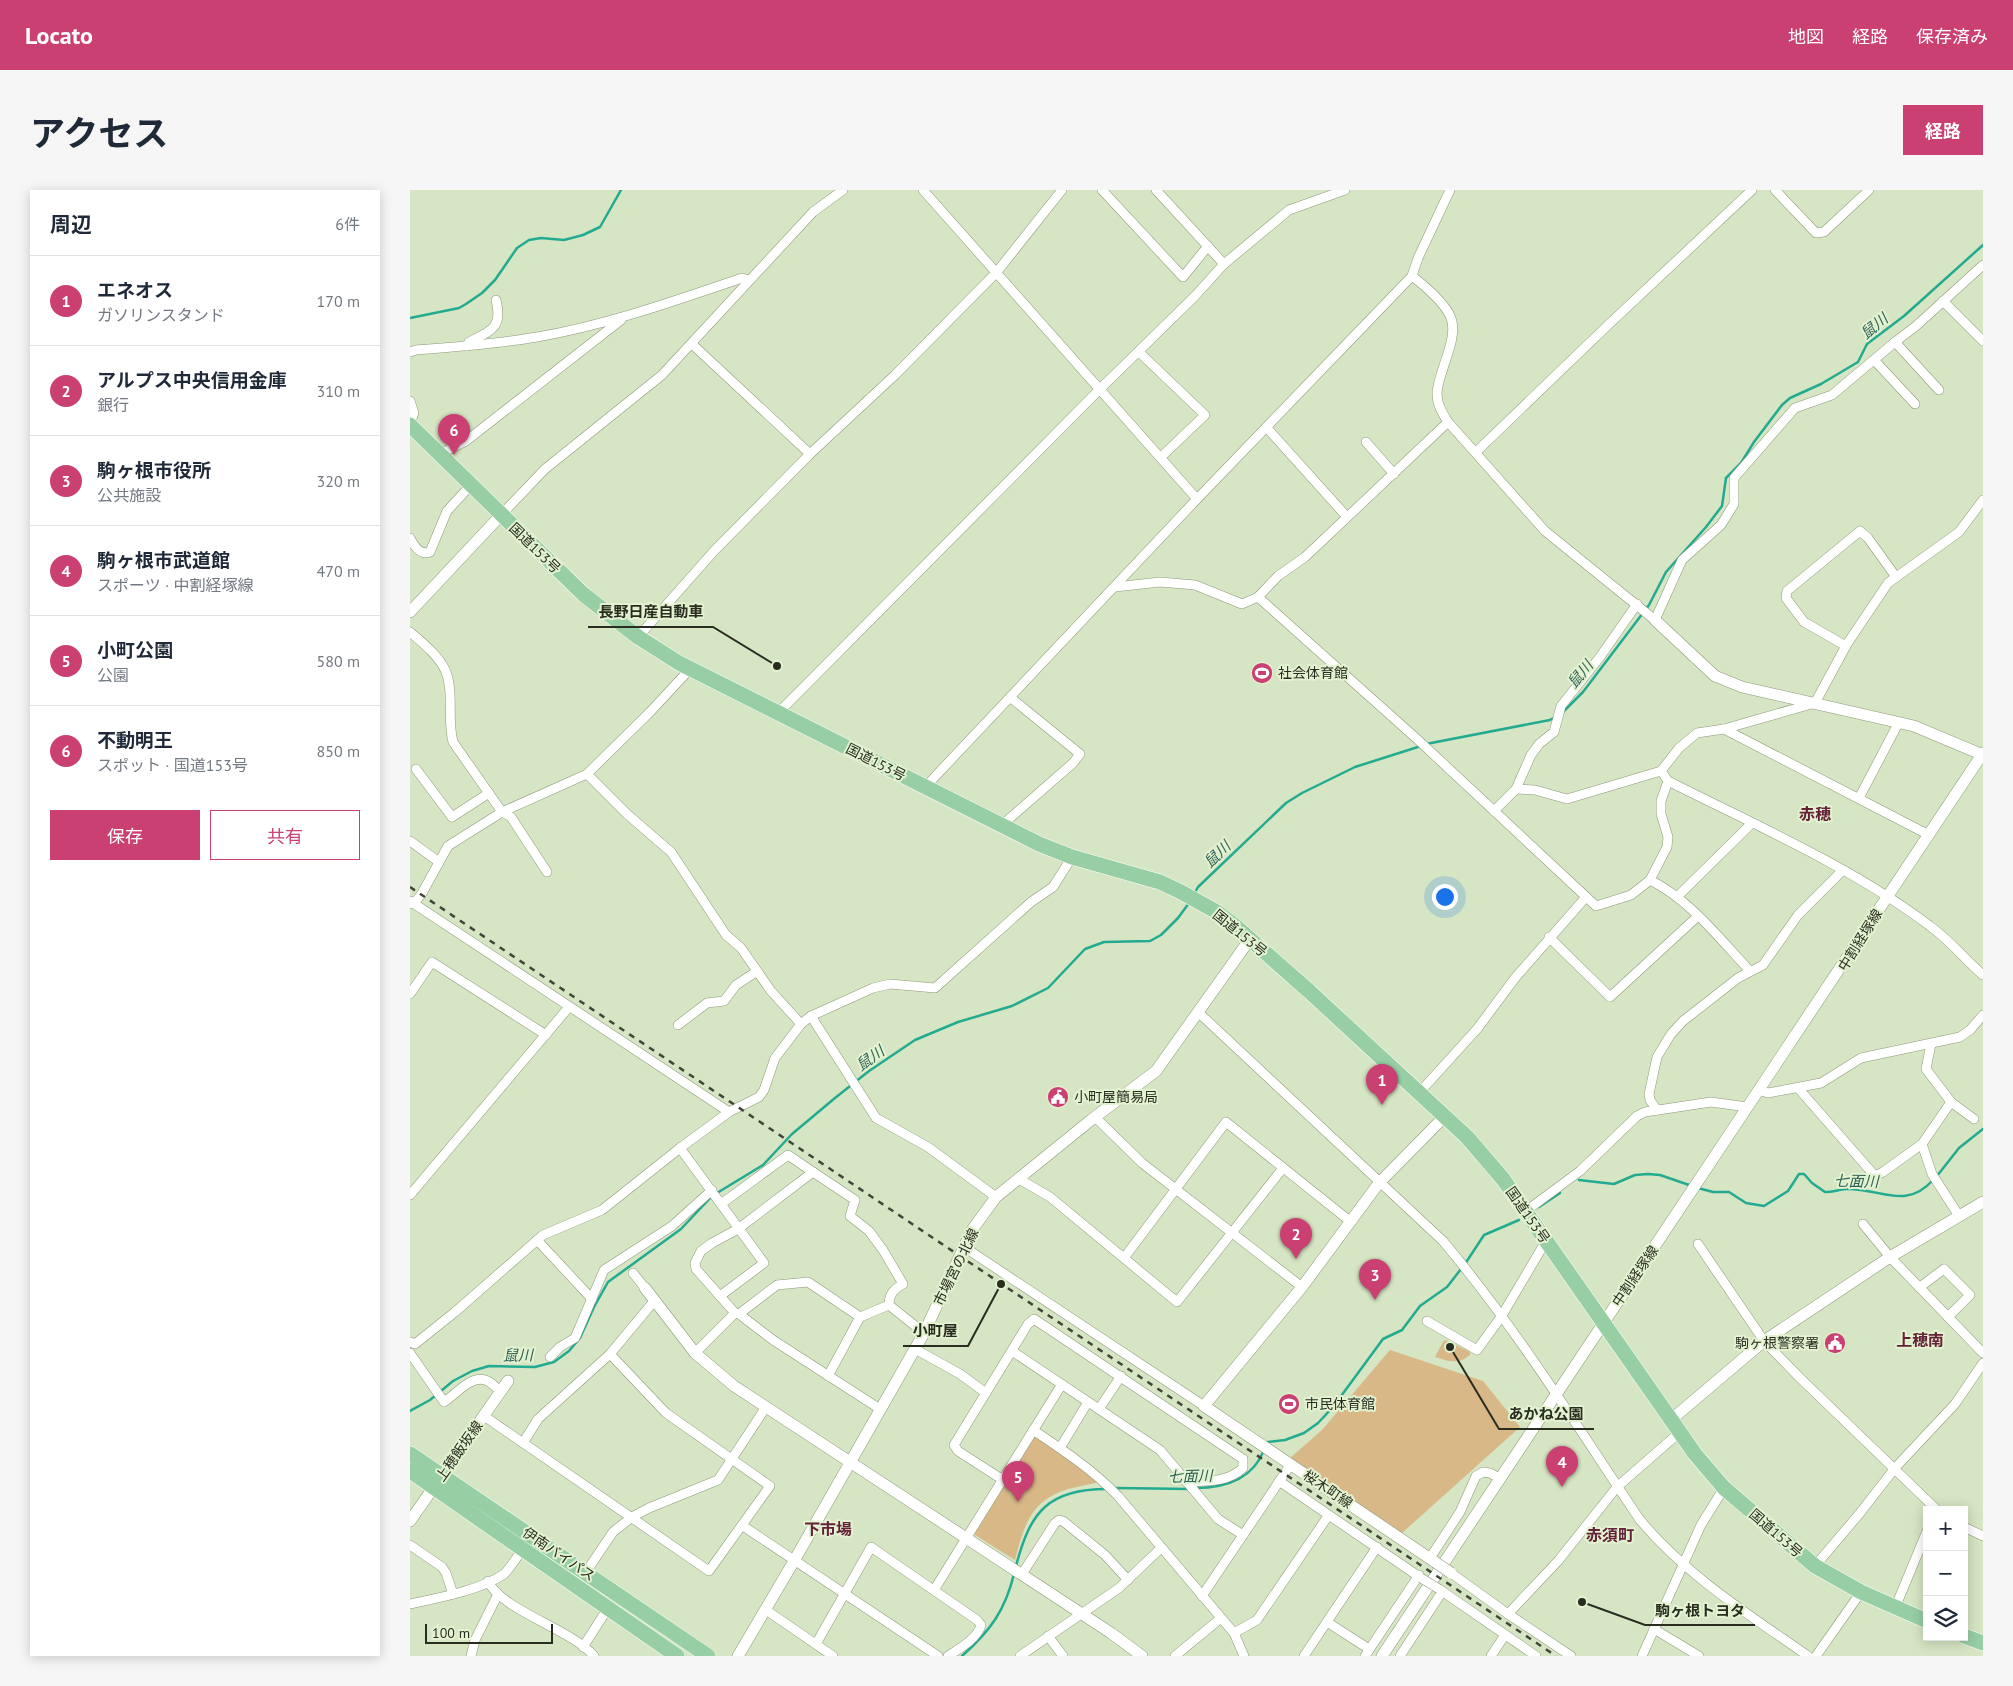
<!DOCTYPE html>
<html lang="ja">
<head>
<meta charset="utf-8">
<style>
  :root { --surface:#fff; --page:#f6f6f7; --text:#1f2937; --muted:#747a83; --line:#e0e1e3; --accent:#cb4073 }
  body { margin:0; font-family:"PT Sans","Noto Sans JP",sans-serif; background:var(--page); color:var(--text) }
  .controls { position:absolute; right:15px; bottom:15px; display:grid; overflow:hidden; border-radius:0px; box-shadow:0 2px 12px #0003 }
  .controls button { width:45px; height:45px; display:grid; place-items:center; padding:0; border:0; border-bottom:1px solid var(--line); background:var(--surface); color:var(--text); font:25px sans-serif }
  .scale { position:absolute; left:15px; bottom:12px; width:128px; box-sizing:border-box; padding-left:5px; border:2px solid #282d20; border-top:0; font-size:14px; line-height:18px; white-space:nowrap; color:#282d20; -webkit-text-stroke:4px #e3f2d0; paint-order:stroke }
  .you { position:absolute; left:1034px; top:706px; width:18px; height:18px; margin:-12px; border:4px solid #fff; border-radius:50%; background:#1a73e8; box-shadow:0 0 0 8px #1a73e833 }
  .badge { display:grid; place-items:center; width:32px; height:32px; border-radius:50%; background:var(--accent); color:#fff; font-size:16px; font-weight:700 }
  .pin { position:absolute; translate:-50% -41px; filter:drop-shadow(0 1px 2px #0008) }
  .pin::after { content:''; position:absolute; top:26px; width:18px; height:15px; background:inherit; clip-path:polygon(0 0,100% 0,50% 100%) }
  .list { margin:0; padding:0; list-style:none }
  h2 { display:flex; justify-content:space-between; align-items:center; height:65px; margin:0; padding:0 20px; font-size:21px }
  h2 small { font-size:16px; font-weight:400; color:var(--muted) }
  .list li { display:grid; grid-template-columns:32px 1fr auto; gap:15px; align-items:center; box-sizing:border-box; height:90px; padding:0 20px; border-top:1px solid var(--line) }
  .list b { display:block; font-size:19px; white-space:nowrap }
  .list p { margin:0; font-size:16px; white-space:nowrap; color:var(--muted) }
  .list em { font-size:16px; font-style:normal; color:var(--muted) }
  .actions { display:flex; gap:10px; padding:15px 20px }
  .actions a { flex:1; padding:11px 0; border:1px solid var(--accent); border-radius:0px; text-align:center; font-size:18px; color:var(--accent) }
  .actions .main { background:var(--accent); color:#fff }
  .icon { flex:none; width:28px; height:28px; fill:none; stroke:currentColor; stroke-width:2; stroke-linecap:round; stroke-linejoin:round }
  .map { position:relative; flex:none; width:1573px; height:1466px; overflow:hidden; border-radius:0px }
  header { display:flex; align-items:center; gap:30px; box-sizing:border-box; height:70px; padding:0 25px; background:var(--accent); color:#fff }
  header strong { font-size:24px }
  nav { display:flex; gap:28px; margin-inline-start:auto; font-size:18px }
  .intro { display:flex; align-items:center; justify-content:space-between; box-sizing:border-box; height:120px; padding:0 30px }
  h1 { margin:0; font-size:35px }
  .button { padding:12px 22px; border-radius:0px; background:var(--accent); color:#fff; font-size:18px; font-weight:700 }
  main { display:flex; gap:30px; padding:0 30px }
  aside { flex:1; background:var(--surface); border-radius:0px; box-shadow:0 2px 12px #0003 }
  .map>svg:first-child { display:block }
  .green { fill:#d9b887 }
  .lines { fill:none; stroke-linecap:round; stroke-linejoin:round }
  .stream { stroke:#22ab91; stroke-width:2.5 }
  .minor-casing { stroke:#8c9979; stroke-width:10 }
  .tertiary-casing { stroke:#8c9979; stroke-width:12 }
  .trunk-casing { stroke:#fff; stroke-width:16 }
  .minor { stroke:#fff; stroke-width:9 }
  .tertiary { stroke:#fff; stroke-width:11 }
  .trunk { stroke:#97cea4; stroke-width:15 }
  .rail { stroke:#404737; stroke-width:2.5; stroke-dasharray:6 6; stroke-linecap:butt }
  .minor-bridge-casing { stroke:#8c9979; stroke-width:10; stroke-linecap:butt }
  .tertiary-bridge-casing { stroke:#8c9979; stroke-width:12; stroke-linecap:butt }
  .minor-bridge { stroke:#fff; stroke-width:9 }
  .tertiary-bridge { stroke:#fff; stroke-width:11 }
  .labels { text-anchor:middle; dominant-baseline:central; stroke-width:4; stroke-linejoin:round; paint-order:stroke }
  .street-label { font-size:14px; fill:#282d20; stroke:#e3f2d0 }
  .poi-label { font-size:14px; fill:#282d20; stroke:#e3f2d0; text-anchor:start }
  .water-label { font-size:15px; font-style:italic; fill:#2e6155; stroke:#e3f2d0 }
  .quarter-label { font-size:16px; font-weight:bold; fill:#642138; stroke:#e3f2d0 }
  .leader { fill:none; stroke:#282d20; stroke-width:2 }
  .callout-dot { fill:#282d20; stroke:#e3f2d0; stroke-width:2 }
  .callout-label { font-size:15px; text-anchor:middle; font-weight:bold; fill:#282d20; stroke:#e3f2d0; stroke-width:4; stroke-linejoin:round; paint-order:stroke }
</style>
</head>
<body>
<header>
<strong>Locato</strong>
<nav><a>地図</a><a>経路</a><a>保存済み</a></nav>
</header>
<div class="intro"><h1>アクセス</h1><a class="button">経路</a></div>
<main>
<aside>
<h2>周辺<small>6件</small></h2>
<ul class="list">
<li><span class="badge">1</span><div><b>エネオス</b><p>ガソリンスタンド</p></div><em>170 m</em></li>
<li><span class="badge">2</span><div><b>アルプス中央信用金庫</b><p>銀行</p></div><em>310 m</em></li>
<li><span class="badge">3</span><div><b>駒ヶ根市役所</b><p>公共施設</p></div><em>320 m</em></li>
<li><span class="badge">4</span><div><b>駒ヶ根市武道館</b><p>スポーツ · 中割経塚線</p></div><em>470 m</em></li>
<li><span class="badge">5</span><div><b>小町公園</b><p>公園</p></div><em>580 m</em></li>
<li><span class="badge">6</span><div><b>不動明王</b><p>スポット · 国道153号</p></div><em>850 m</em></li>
</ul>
<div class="actions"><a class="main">保存</a><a>共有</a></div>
</aside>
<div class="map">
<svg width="1573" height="1466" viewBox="0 0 1573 1466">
  <rect width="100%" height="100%" fill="#d6e5c3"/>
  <g class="green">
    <path d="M1036,1150l24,12v3c-12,10 -22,6 -35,2l8,-15z"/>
    <polygon points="980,1160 1073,1191 1110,1237 992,1343 879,1269 912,1240"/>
    <path d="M627,1246l62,46c-15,4 -36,6 -49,15 -23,13 -29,40 -35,63l-40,-25 -1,-2 58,-95z"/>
  </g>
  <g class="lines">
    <g class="stream">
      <polyline points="0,128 49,118 56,114 72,103 85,90 107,58 119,50 131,48 154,50 173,45 190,37 211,0"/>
      <polyline points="1152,523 1173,502 1239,415 1256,382 1296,337 1312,316 1316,288 1331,273 1344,252 1372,215 1380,208 1411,194 1448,172 1457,154 1494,126 1573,55"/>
      <polyline points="1016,554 1140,530 1145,527"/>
      <polyline points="784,704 788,697 876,613 892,603 945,577 1011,556"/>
      <polyline points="1527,986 1549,958 1573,939"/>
      <polyline points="1169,990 1204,994 1225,985 1238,984 1250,985 1282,996"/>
      <path d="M1288,998l15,4h16l17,11 18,3 24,-15 11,-17h5l8,9 13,9c8,0 16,-3 23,-3 34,0 58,21 85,-9"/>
      <polyline points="307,1003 353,975 382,944 425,908 459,881 505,850 548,832 602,816 638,798 675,759 694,752 740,751 751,745 768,728 779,713"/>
      <polyline points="1129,1017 1150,1003"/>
      <polyline points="1055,1074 1074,1045 1109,1030"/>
      <polyline points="0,1221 20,1210 43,1191 62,1181 79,1176 125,1177 144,1172 159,1161 170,1148 184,1117 198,1092 271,1039 302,1006"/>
      <polyline points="857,1255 858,1252 875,1250 894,1243 908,1233 923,1217 973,1149 992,1140 1010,1116 1037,1097 1051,1079"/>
      <polyline points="705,1298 780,1299"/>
      <path d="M785,1298c30,0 57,-8 69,-38"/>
      <path d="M606,1376c14,-54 32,-77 91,-77"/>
      <path d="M552,1466c28,-25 43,-45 52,-82"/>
    </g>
    <g class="minor-casing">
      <g id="minor">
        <polyline points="513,0 787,309"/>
        <polyline points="692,0 773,87 798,56"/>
        <polyline points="746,0 814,74"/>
        <polyline points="1365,0 1406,43 1414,42 1459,0"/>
        <path d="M1002,86c12,9 34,28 39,42 8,21 -14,56 -14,76 0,11 6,20 11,28l97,109 110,89 27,-60 39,-35 13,-21v-26l61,-70 37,-13 63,-53 44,48"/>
        <polyline points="1533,111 1573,151"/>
        <polyline points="1485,152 1506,136 1573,75"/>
        <polyline points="282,154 400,264"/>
        <path d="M57,156l2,-4c22,-11 34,-14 27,-42"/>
        <path d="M0,162l6,-2c40,-3 81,-6 121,-13 70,-12 137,-36 205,-59l7,2"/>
        <polyline points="729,162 795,225 751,267"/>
        <polyline points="1465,171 1505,214"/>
        <polyline points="0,211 4,223 0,234"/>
        <polyline points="857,238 937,327"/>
        <polyline points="956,252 984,284"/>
        <polyline points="1066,262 1197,136 1342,0"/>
        <polyline points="30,264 56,251 211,130"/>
        <path d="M1573,310l-24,32 -71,51 -41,61 -32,59 -91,26 -27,4 -18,15 -18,23 7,10c87,44 184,86 262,145 20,14 34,33 53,49"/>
        <polyline points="91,325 135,279 252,185 403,22 433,0"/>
        <path d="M0,348c4,8 10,18 20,14l17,-41 24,-26"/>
        <polyline points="705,397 750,392 785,395 832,414 848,407 868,386 895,367 1038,232"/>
        <polyline points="848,407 1007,549 1186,716 1221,705 1240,690 1257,657 1258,647 1251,624 1251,611 1258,591"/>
        <path d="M0,442c13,11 30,25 36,40 8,21 1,48 7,70l49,70 9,5 36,55"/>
        <polyline points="228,447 304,361 400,264 485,185 586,83 652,0"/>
        <polyline points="1436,456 1394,432 1376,408 1377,401 1450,341 1458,348 1486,387"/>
        <polyline points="368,523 690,199 785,106 814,74 879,20 935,0"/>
        <polyline points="1314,539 1519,645"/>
        <polyline points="6,579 42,627 79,603"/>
        <polyline points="177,584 217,624 261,662 316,745 331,758 361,801 391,834"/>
        <polyline points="516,598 519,593 787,309 1002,86 1008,68 1040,0"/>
        <polyline points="1106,599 1125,600 1157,609 1251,581"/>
        <polyline points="1449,608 1489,532"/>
        <polyline points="1084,621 1106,599 1121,565 1129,554 1144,542 1151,516 1190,467 1227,414"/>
        <polyline points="591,636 663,573 670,564 601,508"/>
        <polyline points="0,651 29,672"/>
        <path d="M1240,690c40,20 69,58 100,91"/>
        <polyline points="1268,706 1341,634"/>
        <polyline points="0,711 319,922"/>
        <polyline points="0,714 4,713 11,705 38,656 92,622 177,584 240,522 280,479"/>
        <polyline points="1139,747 1200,807 1288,726"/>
        <polyline points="0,804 22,772 136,845"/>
        <path d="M789,823l244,228c73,87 134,185 197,279 47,56 108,94 168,136"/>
        <polyline points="401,826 466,928 518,957 586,1007"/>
        <polyline points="268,835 297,813 314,811 326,795 346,782"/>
        <polyline points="1521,854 1516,879 1541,912 1512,954 1522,984 1549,1026"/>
        <polyline points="1388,898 1465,986 1473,982 1512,954"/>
        <polyline points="1349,900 1358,903 1411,893 1451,868 1550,847 1560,840 1573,825"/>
        <polyline points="1009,903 1067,839 1105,788 1176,707"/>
        <polyline points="1541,912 1564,929"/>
        <polyline points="1247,920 1240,910 1239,904 1247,867 1261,844 1273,831 1328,788 1353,775 1388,725 1432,681"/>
        <polyline points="685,927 732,973 892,1097"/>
        <polyline points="270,958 354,1073 310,1106"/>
        <polyline points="609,989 640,1007 767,1112 873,978"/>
        <polyline points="0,1005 159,817"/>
        <polyline points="311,1014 378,965 403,982"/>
        <polyline points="1116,1021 1170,981 1227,926 1235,922 1301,912 1337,917"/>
        <polyline points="1453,1034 1480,1067 1573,1163"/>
        <polyline points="127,1050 182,1109"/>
        <polyline points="1288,1054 1354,1151 1389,1187 1527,1320"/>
        <polyline points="554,1057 794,1216"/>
        <polyline points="714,1068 816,932 941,1032"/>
        <polyline points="223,1083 235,1098"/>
        <polyline points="1510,1097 1534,1079 1560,1105 1538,1127"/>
        <polyline points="329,1124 367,1095 398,1092 450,1127 418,1186"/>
        <polyline points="450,1127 479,1115"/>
        <polyline points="1017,1131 1067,1160 1091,1127 1136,1051"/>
        <polyline points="0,1152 5,1154 45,1122 133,1045 192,1020 270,958 319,922 349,907 354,900 365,868 391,834 401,826 463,798 480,794 525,798 621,712 643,697 662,667"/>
        <polyline points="505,1159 550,1184 576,1203"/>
        <polyline points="602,1161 750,1260 808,1329 833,1345"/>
        <path d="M0,1163l34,49c11,-7 27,-27 41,-22 6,1 11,8 16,12"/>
        <polyline points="285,1163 325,1123"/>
        <polyline points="140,1167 150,1157 165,1148 194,1080 262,1036 302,1000"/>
        <path d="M470,1219l-107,-69 -34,-26 -4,-1 -39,-44 -1,-6 6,-12 11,-8 26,-14 75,-57 42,28 -5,16 19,15 14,19 20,34c-9,5 -14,10 -14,21l35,28"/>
        <polyline points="689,1219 711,1186"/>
        <polyline points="74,1226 299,1381 360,1296 256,1223 200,1164"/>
        <path d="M623,1240c30,20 60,40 85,66l116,137 10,23"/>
        <polyline points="113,1253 128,1229 200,1164 245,1110"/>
        <polyline points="650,1258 678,1212"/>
        <path d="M593,1290l-45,-29 -4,-6 74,-121 6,-5 209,140v9c-16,15 -37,13 -57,14"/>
        <polyline points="869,1291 1011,1388"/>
        <polyline points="333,1336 528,1466"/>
        <polyline points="1554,1337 1573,1346"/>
        <polyline points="0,1355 32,1377 36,1383 43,1404"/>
        <polyline points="1020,1368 1050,1322 1066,1286 1073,1282 1080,1283 1091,1289"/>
        <polyline points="1405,1376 1450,1323 1485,1278 1545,1214 1573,1173"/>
        <polyline points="176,1382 203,1342 222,1327 239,1318 308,1290 356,1217"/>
        <polyline points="1041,1383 1098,1424 1161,1466"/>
        <polyline points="612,1384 645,1333 649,1330 653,1331 695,1365 718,1390"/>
        <path d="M78,1391c13,29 83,48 106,75"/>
        <polyline points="1029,1399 1126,1466"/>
        <polyline points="524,1400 652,1194"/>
        <polyline points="792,1406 881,1274"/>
        <path d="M0,1414c28,-6 71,-14 94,-30 7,-6 13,-18 19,-25"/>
        <polyline points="1485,1418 1517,1341"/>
        <polyline points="356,1420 423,1466"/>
        <polyline points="1098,1424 1148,1371 1207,1297 1270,1242"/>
        <polyline points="917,1432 959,1459"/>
        <polyline points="1244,1439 1289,1466"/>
        <polyline points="824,1443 847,1430 918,1326"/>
        <polyline points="638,1446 653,1466"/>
        <path d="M406,1454l55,-97 106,73 4,5c-3,13 -22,24 -33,31"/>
        <polyline points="173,1457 198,1418"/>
        <polyline points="61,1466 65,1450 88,1404"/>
        <polyline points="610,1466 709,1398 751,1358"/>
        <polyline points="765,1466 811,1428"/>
        <polyline points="894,1466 967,1357"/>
        <polyline points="955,1466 1009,1385"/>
        <polyline points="990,1466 1032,1402"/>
        <polyline points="1081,1466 1095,1445"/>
        <polyline points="1232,1466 1291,1335 1314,1298"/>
        <polyline points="1406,1466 1451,1402"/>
      </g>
    </g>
    <g class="tertiary-casing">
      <g id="tertiary">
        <polyline points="0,422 91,325"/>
        <polyline points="1245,430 1305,486 1332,497 1504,536 1573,565"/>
        <polyline points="235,1098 285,1163 324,1196 701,1443 732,1466"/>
        <polyline points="1262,1229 1354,1151 1480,1067 1573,1012"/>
        <polyline points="0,1331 98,1191"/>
        <polyline points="1025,1372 794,1216 892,1097 969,993 1034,927"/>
        <polyline points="328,1466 384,1371 514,1143 562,1040 586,1007 681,930 746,881 840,749"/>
        <path d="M972,1466c202,-300 401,-602 601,-903"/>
      </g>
    </g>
    <g class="trunk-casing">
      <g id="trunk">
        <polyline points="0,235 173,404 228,447 269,473 629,654 662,667 750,692 771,702 807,722 824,735 900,802 1057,947 1093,989 1285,1264 1314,1298 1405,1376 1451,1402 1517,1431"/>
        <polyline points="0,1264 298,1466"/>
        <polyline points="0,1281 267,1466"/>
        <polyline points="1554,1446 1573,1453"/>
      </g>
    </g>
    <use href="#minor" class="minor"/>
    <use href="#tertiary" class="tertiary"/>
    <use href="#trunk" class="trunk"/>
    <polyline class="rail" points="0,697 1146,1466"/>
    <g class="minor-bridge-casing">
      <polyline id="minor-bridge" points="1011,1388 1029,1399"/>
    </g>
    <g class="tertiary-bridge-casing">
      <polyline id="tertiary-bridge" points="1025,1372 1041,1383"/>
    </g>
    <use href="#minor-bridge" class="minor-bridge"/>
    <use href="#tertiary-bridge" class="tertiary-bridge"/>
  </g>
  <defs>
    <g id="stadium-disc" transform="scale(1.125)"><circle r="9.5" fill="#cb4073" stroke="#e3f2d0"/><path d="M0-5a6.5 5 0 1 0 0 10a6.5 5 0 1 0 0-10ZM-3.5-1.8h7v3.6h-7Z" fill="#fff"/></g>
    <g id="civic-disc" transform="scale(1.125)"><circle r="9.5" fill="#cb4073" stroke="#e3f2d0"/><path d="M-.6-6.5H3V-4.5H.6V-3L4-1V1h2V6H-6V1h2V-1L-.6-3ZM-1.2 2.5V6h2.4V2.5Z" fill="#fff"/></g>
  </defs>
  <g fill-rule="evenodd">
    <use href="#stadium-disc" x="852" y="483"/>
    <use href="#civic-disc" x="648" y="907"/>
    <use href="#civic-disc" x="1425" y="1153"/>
    <use href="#stadium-disc" x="879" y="1214"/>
  </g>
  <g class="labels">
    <g class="street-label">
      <text transform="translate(125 358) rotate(44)">国道153号</text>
      <text transform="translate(466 572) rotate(27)">国道153号</text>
      <text transform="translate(830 743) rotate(39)">国道153号</text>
      <text transform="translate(1450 750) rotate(-58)">中割経塚線</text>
      <text transform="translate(1118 1025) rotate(55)">国道153号</text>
      <text transform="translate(546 1077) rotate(-64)">市場宮の北線</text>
      <text transform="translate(1225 1086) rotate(-56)">中割経塚線</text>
      <text transform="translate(49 1261) rotate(-55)">上穂飯坂線</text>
      <text transform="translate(918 1299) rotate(34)">桜木町線</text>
      <text transform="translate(1366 1343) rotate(41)">国道153号</text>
      <text transform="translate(149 1364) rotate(34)">伊南バイパス</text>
    </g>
    <g class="poi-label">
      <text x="868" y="483">社会体育館</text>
      <text x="664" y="907">小町屋簡易局</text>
      <text x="1409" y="1153" text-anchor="end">駒ヶ根警察署</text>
      <text x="895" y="1214">市民体育館</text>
    </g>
    <g class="water-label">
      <text transform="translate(1464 136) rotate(-40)">鼠川</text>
      <text transform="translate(1170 484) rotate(-51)">鼠川</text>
      <text transform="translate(807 664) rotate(-44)">鼠川</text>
      <text transform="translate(460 868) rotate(-36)">鼠川</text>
      <text transform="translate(1446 991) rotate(1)">七面川</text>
      <text transform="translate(108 1165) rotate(-1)">鼠川</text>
      <text transform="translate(780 1286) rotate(-2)">七面川</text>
    </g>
    <g class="quarter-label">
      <text x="1405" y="624">赤穂</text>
      <text x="1510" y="1150">上穂南</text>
      <text x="418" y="1339">下市場</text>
      <text x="1200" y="1345">赤須町</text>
    </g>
  </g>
  <path class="leader" d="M367 476L303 437H178M591 1094L558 1156H493M1040 1157L1089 1239H1184M1172 1412L1235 1435H1345"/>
  <g class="callout-dot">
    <circle cx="367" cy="476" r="5"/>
    <circle cx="591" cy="1094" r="5"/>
    <circle cx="1040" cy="1157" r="5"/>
    <circle cx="1172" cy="1412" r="5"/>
  </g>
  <g class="callout-label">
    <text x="241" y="427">長野日産自動車</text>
    <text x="525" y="1146">小町屋</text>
    <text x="1136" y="1229">あかね公園</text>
    <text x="1290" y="1426">駒ヶ根トヨタ</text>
  </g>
</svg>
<div class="controls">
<button>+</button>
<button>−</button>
<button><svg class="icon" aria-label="layers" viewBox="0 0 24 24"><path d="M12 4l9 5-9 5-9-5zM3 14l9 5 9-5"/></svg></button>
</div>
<div class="scale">100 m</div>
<div class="you"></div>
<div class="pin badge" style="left:972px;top:915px">1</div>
<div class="pin badge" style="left:886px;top:1069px">2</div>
<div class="pin badge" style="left:965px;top:1110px">3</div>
<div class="pin badge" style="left:1152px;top:1297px">4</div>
<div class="pin badge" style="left:608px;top:1312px">5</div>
<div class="pin badge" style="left:44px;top:265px">6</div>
</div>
</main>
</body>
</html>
